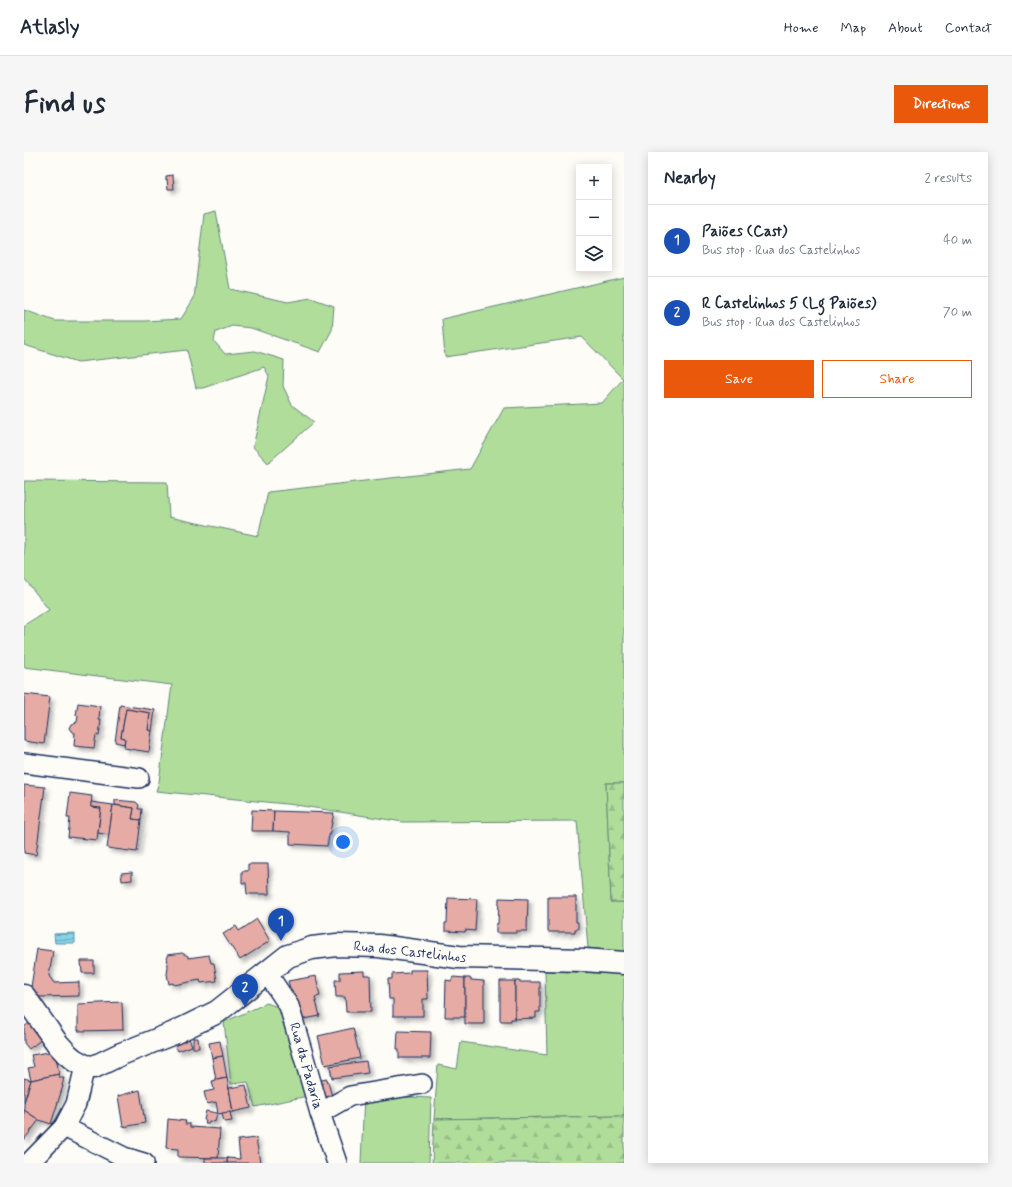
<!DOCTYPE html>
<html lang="en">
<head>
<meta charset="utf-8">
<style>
  :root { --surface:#fff; --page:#f6f6f7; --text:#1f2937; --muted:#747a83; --line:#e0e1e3; --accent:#ea580c }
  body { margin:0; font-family:Mynerve,sans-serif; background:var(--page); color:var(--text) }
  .controls { position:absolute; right:12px; top:12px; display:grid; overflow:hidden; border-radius:0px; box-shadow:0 2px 10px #0003 }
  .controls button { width:36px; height:36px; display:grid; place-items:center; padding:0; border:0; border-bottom:1px solid var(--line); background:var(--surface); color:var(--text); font:20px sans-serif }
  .you { position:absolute; left:319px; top:690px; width:14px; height:14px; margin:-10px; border:3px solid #fff; border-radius:50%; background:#1a73e8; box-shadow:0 0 0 6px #1a73e833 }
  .badge { display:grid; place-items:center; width:26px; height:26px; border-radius:50%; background:var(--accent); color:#fff; font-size:13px; font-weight:700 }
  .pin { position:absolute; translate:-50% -33px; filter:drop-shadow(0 1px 2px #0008) }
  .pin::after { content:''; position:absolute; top:21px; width:14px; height:12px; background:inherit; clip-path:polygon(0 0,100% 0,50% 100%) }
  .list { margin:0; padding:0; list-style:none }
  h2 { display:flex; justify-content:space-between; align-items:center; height:52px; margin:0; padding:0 16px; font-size:17px }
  h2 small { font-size:13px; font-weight:400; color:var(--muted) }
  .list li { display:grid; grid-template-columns:26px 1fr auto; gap:12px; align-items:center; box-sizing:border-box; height:72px; padding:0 16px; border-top:1px solid var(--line) }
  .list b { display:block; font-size:15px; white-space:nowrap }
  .list p { margin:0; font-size:13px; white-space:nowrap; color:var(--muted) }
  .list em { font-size:13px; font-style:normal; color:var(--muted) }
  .actions { display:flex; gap:8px; padding:12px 16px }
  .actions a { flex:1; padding:9px 0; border:1px solid var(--accent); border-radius:0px; text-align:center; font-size:14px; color:var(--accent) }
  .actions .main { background:var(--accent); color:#fff }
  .icon { flex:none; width:22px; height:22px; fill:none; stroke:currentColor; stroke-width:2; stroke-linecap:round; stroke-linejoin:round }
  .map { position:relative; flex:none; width:600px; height:1011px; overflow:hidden; border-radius:0px }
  header { display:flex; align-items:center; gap:24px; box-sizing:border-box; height:56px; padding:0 20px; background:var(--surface); border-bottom:1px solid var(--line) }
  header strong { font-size:19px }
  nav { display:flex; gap:22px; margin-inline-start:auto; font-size:14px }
  .intro { display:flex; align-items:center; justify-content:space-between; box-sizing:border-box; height:96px; padding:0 24px }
  h1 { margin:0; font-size:28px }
  .button { padding:10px 18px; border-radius:0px; background:var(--accent); color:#fff; font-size:14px; font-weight:700 }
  main { display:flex; gap:24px; padding:0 24px }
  aside { flex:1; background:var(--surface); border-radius:0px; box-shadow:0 2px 10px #0003 }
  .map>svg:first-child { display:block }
  .grass { fill:#b1dd9b; stroke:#66867c }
  .forest { fill:url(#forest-firs); stroke:#66867c }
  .water { fill:url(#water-rules); stroke:#5b91b0 }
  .building { fill:#e6aba4; stroke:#1b2f5e; filter:url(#shadow) }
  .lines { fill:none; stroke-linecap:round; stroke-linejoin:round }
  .street-casing { stroke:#1b2f5e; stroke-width:22 }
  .secondary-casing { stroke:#1b2f5e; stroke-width:25 }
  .street { stroke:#fdfcf7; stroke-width:19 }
  .secondary { stroke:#fdfcf7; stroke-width:22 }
  .labels { text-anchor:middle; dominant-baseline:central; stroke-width:3; stroke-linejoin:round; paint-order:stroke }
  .street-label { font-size:14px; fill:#1b2f5e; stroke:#fdfcf7 }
</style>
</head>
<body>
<header>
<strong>Atlasly</strong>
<nav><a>Home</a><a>Map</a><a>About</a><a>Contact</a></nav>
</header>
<div class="intro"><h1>Find us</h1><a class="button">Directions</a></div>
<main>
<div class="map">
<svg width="600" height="1011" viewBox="0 0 600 1011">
  <defs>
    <pattern id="forest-firs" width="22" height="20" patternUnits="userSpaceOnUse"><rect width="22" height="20" fill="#b1dd9b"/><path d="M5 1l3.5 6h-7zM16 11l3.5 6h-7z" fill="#98be88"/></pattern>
    <pattern id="water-rules" width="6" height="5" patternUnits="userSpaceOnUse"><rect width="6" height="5" fill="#86d2e6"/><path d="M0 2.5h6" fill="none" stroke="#6dabbe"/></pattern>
    <filter id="shadow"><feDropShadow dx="3.5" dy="3.5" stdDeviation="2" flood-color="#0004"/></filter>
  </defs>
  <rect width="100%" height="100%" fill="#fdfcf7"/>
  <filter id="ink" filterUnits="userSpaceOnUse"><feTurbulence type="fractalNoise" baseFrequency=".025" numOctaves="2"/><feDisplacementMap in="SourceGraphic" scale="8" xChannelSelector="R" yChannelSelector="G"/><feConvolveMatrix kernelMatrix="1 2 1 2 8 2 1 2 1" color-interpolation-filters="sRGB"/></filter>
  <g filter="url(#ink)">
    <g class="grass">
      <polygon points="192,59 206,137 264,150 287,146 310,154 308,178 296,200 227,176 208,174 192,180 190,189 201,202 231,199 260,208 259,234 268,253 290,270 244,311 229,295 245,224 240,215 179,236 172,236 163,198 54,210 0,193 0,158 31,169 120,169 157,167 170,146 180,62"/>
      <polygon points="600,125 600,631 582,631 587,750 600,750 600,800 564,796 553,669 379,670 272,653 132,639 135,630 148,533 0,515 0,473 25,458 0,426 0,329 143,330 145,365 234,384 244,340 446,317 480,256 578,251 599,227 558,185 421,205 418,167"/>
      <polygon points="521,819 600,822 600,964 410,967 414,913 433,917 437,890 523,903"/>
      <polygon points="243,851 258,857 284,944 231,955 224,930 207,932 200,870"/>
      <polygon points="340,943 407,946 405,1011 337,1011"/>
    </g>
    <g class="forest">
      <polygon points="582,631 600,631 600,750 587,750"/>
      <polygon points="600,964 600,1011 408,1011 410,967"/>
    </g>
    <polygon class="water" points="51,781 51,791 31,791 30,782"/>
    <g class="building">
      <polygon points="149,23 150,37 144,37 143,27 142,28 142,24"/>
      <polygon points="0,542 26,545 20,592 0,589"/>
      <polygon points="54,551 76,554 75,568 77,568 75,584 72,583 70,596 50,594 51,581 47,579 45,576 47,572 53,570 54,564 52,563"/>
      <polygon points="96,553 131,558 128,579 124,578 126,561 102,557 97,585 101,586 100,592 91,590"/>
      <polygon points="102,557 126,561 124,578 128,579 125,600 100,596 101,586 97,585"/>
      <polygon points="0,633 21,635 12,703 0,701"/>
      <polygon points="46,641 68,644 67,655 77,656 73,688 44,685 46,666 43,666"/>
      <polygon points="91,648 112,650 115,653 114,657 118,657 117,668 108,667 110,656 91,653"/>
      <polygon points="67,650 89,653 85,683 74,681 77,656 67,655"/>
      <polygon points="89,653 110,656 108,667 117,668 113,700 83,696"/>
      <polygon points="228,658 250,659 249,679 227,679"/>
      <polygon points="250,659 310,661 303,694 266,692 266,680 249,679"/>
      <polygon points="224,712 244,712 245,742 223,742 222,731 218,731 218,719 224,719"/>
      <polygon points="108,720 108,728 98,729 97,721"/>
      <polygon points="524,745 552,745 552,770 554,770 554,777 551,777 551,780 524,780"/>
      <polygon points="424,746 453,747 451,779 441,778 441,780 421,779 421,771 423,771"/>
      <polygon points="475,746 504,747 503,779 492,779 492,781 472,781 472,772 474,772"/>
      <polygon points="233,767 246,789 216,808 199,782 212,774 215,779"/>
      <polygon points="13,797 29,799 25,824 30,831 55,830 55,844 16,845 13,847 5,837 7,835"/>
      <polygon points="158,801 164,804 164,806 185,803 187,811 190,811 193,829 177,831 176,828 150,833 149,831 145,832 143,822 144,815 143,803"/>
      <polygon points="57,809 70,809 70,821 58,821"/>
      <polygon points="386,818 403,818 404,847 399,847 399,864 369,864 369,847 365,847 364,827 368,827 368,822 386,821"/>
      <polygon points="340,819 340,823 346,823 347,860 322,860 321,845 312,845 311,828 316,828 316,820"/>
      <polygon points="292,824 296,844 291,845 296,864 275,868 264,829"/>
      <polygon points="429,825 441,826 441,865 421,865 422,828 427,829"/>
      <polygon points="441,826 446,826 447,828 460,829 460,872 441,872"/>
      <polygon points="476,829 491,829 491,867 487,867 487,869 476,869"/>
      <polygon points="491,829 495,829 495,830 516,830 516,860 512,860 512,866 491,867"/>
      <polygon points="98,850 99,878 54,879 54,852"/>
      <polygon points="10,867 23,883 5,897 0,891 0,875"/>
      <polygon points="329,876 336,906 301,913 294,884"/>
      <polygon points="374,879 407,880 406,906 375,906 375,897 373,897"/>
      <polygon points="165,886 168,894 154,899 150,891"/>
      <polygon points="169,886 174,886 175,896 169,896"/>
      <polygon points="196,889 199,904 188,906 185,891"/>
      <polygon points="31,899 35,922 7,928 4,916 10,915 7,903"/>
      <polygon points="199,904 203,926 192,928 188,906"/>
      <polygon points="342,909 344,921 308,926 306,914"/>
      <polygon points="35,922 36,926 40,926 38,934 39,934 27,972 15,968 0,958 0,950 7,928"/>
      <polygon points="0,926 7,928 0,950"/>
      <polygon points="203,926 209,960 194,962 192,950 183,952 180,940 190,938 188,929"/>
      <polygon points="303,927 308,944 297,947 292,929"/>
      <polygon points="222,933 227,956 209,960 205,936"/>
      <polygon points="116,938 121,971 99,975 94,944"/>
      <polygon points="0,958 15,968 0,988"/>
      <polygon points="182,959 193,961 191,970 185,969 185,971 181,971 182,968 180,968"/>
      <polygon points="206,960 208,969 200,970 198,961"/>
      <polygon points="144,967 162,969 161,972 166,972 166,975 196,977 194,1006 154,1005 154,997 142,996"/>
      <polygon points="232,986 236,1011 203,1011 203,1006 216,1007 214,988"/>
      <rect x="181" y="1006" width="22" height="5"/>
    </g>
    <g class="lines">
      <g class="street-casing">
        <g id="street">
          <polyline points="0,611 115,626"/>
          <polyline points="243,821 265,854 296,961 313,1011"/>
          <polyline points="296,961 326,944 398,932"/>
          <polyline points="40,975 100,1005 120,1011"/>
          <polyline points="5,1011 40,975 52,952 61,914"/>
        </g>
      </g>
      <g class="secondary-casing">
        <polyline id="secondary" points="0,844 33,891 43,902 50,908 61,914 70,915 97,902 150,881 193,860 264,804 288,796 313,793 355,794 435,805 560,808 600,811"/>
      </g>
      <use href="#street" class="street"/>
      <use href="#secondary" class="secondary"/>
    </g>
  </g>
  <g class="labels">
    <g class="street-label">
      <text transform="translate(386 800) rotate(6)">Rua dos Castelinhos</text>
      <text transform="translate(282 914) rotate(74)">Rua da Padaria</text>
    </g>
  </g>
</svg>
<div class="controls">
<button>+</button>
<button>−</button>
<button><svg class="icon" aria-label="layers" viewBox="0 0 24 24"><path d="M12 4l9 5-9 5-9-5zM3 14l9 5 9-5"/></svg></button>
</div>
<div class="you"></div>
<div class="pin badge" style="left:257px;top:789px;background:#1a4fb4">1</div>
<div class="pin badge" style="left:221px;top:855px;background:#1a4fb4">2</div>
</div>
<aside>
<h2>Nearby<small>2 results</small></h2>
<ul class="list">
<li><span class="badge" style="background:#1a4fb4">1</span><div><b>Paiões (Cast)</b><p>Bus stop · Rua dos Castelinhos</p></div><em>40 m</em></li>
<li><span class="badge" style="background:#1a4fb4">2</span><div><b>R Castelinhos 5 (Lg Paiões)</b><p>Bus stop · Rua dos Castelinhos</p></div><em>70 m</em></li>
</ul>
<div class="actions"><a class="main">Save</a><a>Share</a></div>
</aside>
</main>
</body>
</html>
